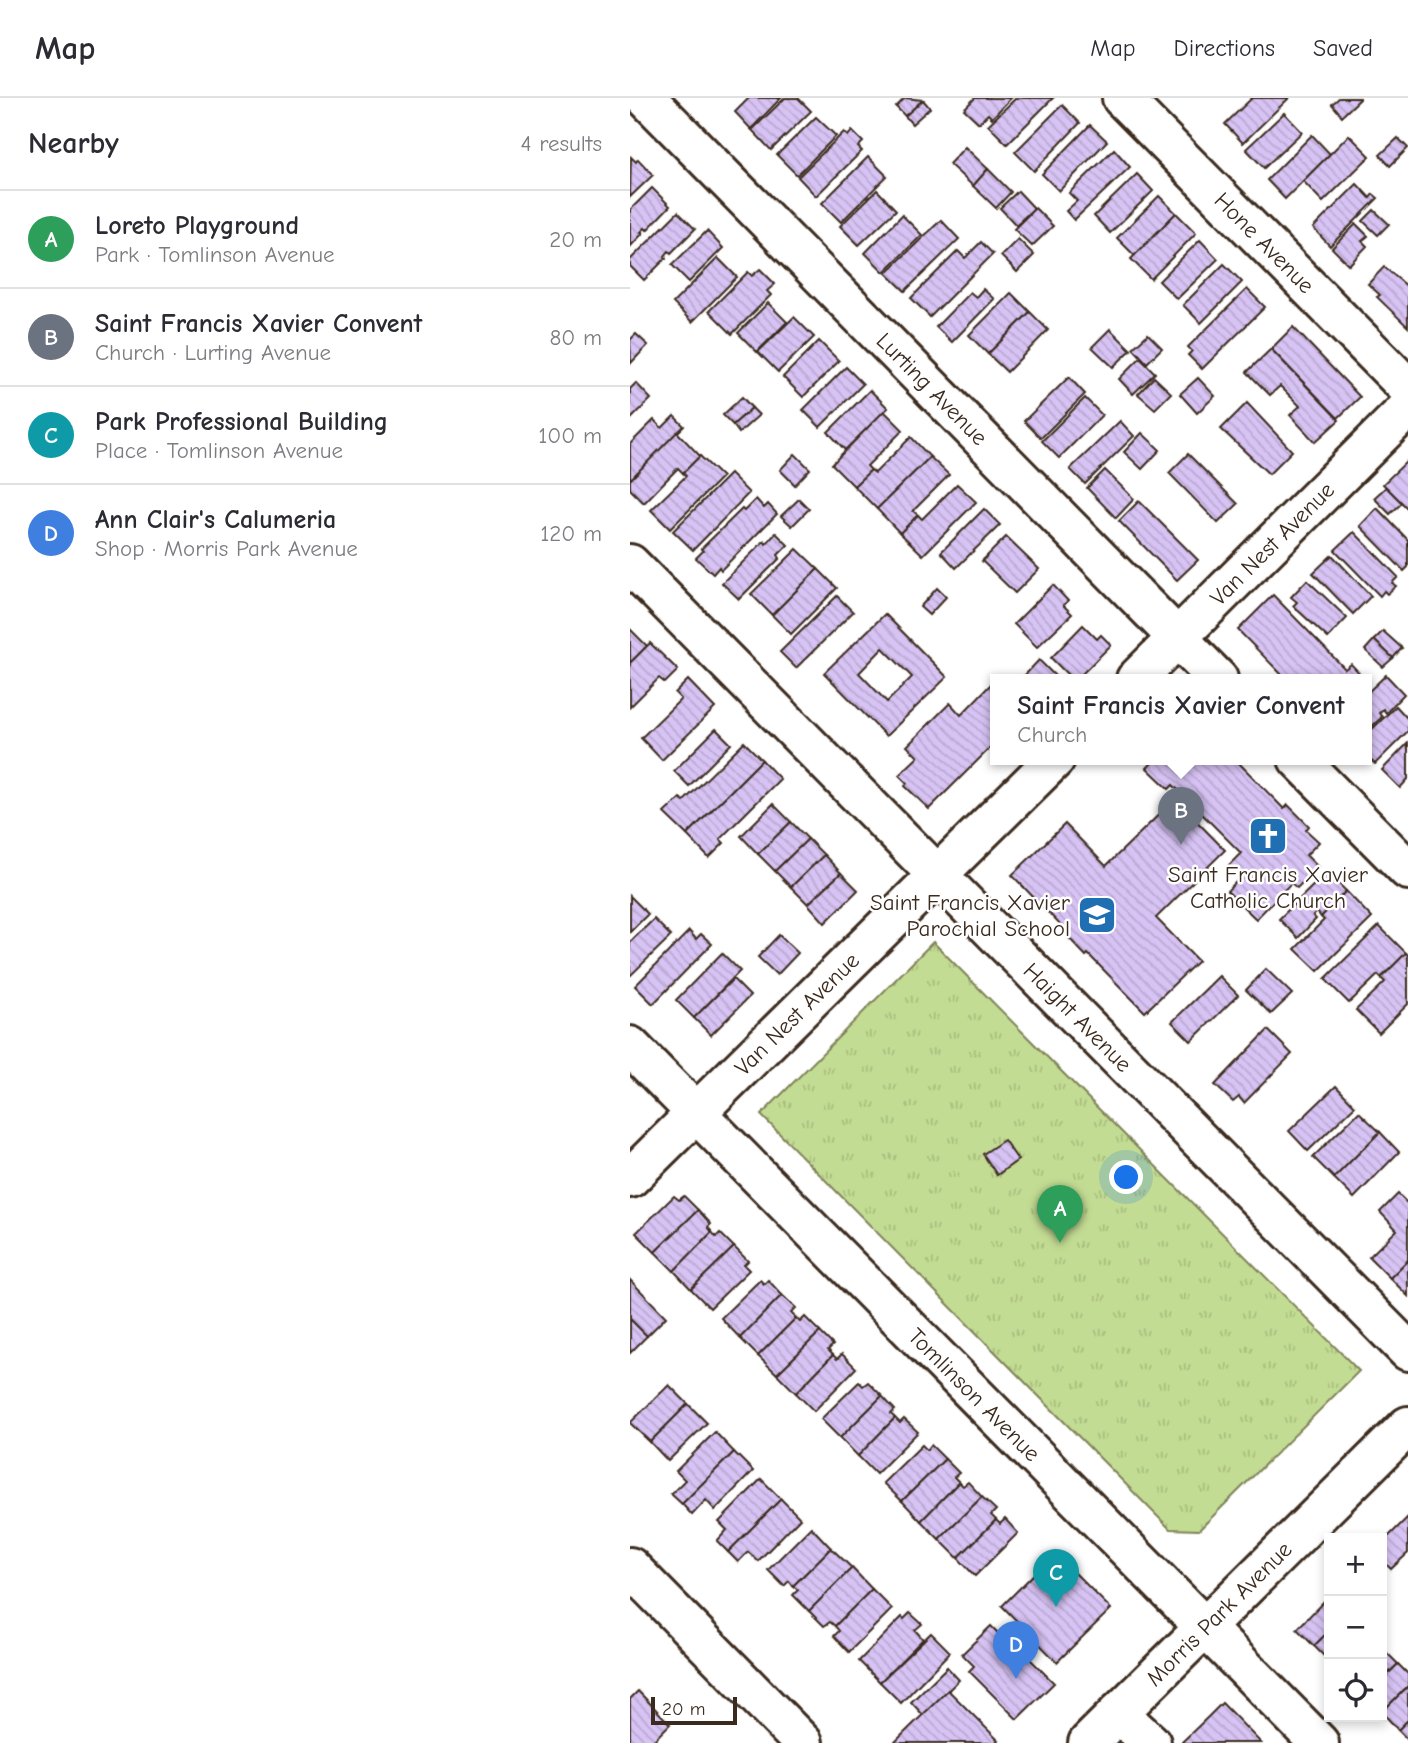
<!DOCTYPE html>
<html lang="en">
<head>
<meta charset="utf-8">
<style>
  :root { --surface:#fff; --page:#f2f2f3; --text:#2b2b33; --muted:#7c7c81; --line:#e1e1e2; --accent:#ea580c }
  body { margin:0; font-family:"Comic Neue",sans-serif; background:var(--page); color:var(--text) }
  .controls { position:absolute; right:21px; bottom:21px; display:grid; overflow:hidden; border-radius:0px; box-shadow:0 4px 10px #0003 }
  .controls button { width:63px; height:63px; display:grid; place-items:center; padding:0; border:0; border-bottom:2px solid var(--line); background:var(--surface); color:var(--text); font:35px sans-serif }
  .scale { position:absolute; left:21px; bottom:18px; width:86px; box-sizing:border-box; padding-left:7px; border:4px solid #3b2a1e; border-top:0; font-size:19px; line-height:24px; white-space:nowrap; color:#3b2a1e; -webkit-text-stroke:5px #fff; paint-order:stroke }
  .you { position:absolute; left:497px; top:1080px; width:24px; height:24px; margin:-18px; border:5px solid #fff; border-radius:50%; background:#1a73e8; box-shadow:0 0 0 10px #1a73e833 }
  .badge { display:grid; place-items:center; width:46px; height:46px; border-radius:50%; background:var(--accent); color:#fff; font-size:23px; font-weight:700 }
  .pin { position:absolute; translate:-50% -58px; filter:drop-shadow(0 2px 4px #0008) }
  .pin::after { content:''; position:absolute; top:37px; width:24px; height:21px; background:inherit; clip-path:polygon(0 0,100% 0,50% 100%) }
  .popup { position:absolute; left:360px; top:576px; width:382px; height:91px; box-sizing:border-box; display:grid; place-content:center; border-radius:0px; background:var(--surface); filter:drop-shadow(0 2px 5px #0005); font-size:23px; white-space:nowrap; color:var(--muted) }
  .popup b { font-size:26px; color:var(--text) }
  .popup::after { content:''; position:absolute; left:50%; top:100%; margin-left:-14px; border:14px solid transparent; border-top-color:var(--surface) }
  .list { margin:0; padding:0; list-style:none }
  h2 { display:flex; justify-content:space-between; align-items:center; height:91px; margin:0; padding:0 28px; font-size:30px }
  h2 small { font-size:23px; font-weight:400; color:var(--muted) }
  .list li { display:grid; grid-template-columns:46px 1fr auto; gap:21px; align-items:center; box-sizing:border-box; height:98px; padding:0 28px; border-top:2px solid var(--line) }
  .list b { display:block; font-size:26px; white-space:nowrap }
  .list p { margin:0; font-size:23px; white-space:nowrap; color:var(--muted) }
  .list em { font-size:23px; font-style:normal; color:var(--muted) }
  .icon { flex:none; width:38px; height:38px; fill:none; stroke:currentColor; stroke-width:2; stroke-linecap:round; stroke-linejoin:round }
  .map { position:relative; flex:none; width:778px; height:1645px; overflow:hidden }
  header { display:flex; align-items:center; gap:42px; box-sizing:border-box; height:98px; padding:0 35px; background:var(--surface); border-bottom:2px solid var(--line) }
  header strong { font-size:33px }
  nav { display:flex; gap:38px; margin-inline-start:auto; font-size:24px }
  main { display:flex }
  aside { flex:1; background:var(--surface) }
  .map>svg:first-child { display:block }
  .park { fill:url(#park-tufts); stroke:#7f8358; stroke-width:2 }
  .building { fill:url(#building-back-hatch); stroke:#3b2a1e; stroke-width:2; fill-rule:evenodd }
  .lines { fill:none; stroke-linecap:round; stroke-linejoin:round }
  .minor-casing { stroke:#3b2a1e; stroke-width:44 }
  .major-casing { stroke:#3b2a1e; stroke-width:44 }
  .minor { stroke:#fff; stroke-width:38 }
  .major { stroke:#fff; stroke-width:38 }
  .labels { text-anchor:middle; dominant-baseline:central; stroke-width:5; stroke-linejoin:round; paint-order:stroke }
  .street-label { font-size:23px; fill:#3b2a1e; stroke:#fff }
  .poi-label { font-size:23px; fill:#3b2a1e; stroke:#fff }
</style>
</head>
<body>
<header>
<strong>Map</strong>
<nav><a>Map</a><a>Directions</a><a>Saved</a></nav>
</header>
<main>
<aside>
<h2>Nearby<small>4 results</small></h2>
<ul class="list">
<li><span class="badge" style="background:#2e9e5b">A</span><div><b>Loreto Playground</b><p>Park · Tomlinson Avenue</p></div><em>20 m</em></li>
<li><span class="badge" style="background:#6b7280">B</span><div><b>Saint Francis Xavier Convent</b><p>Church · Lurting Avenue</p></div><em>80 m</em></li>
<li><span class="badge" style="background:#0f9aa8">C</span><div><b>Park Professional Building</b><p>Place · Tomlinson Avenue</p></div><em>100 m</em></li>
<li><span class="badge" style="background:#3f7fe0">D</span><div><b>Ann Clair's Calumeria</b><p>Shop · Morris Park Avenue</p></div><em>120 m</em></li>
</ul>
</aside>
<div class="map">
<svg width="778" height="1645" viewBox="0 0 778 1645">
  <defs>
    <pattern id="park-tufts" width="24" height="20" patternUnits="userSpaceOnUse" patternTransform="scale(1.75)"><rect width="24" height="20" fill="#c3dc93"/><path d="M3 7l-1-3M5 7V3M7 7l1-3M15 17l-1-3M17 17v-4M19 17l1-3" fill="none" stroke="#a8bd7e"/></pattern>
    <pattern id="building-back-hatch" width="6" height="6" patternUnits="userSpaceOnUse" patternTransform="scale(1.75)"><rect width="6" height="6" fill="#d7c3f4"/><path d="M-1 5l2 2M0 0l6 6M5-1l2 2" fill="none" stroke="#b9a8d1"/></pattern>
  </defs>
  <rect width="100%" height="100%" fill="#fff"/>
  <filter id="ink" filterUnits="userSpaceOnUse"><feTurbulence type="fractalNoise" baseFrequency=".0143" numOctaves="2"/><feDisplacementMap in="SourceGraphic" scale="14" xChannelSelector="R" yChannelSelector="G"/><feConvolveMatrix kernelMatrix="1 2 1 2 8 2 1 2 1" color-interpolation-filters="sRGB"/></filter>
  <g filter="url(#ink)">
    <polygon class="park" points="303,844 729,1273 569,1432 540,1431 131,1017"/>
    <g class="building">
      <polygon points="119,0 151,0 121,31 105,14"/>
      <polygon points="155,0 168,0 181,13 141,52 122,32"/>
      <polygon points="275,0 293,2 275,18 266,9"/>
      <polygon points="345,0 381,0 362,20 358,16 349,25 334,11"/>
      <polygon points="386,0 423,0 377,46 358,27"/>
      <polygon points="622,0 659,0 613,45 595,26"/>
      <polygon points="709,0 730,0 730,1 712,18 702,6"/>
      <polygon points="293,2 300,10 282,26 275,18"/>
      <polygon points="432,7 450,25 404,73 385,54"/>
      <polygon points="654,15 672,34 634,70 616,51"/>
      <polygon points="186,19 206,38 167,77 147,57"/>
      <polygon points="460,27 477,43 429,93 412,76"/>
      <polygon points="222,33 233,44 228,49 232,53 186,98 168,79 214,34 218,38"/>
      <polygon points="682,37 700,56 655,101 637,82"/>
      <polygon points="719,37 740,58 693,104 673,83"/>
      <polygon points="768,40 778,50 760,68 750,57"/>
      <polygon points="335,49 358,71 343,88 319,66"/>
      <polygon points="484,51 500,69 444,122 436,113 447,103 439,95"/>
      <polygon points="1,59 6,64 8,61 23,77 0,99"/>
      <polygon points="238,59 257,78 211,124 192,105"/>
      <polygon points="358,71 381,94 366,110 343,88"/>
      <polygon points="507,76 523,93 480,135 464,118"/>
      <polygon points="727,86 740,100 743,96 748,100 700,148 683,130"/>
      <polygon points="22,90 40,108 17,132 15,130 11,134 13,135 0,149 0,112"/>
      <polygon points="247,92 266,112 229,147 210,128"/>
      <polygon points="388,93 404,110 386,127 370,110"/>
      <polygon points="529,98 546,115 505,158 487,140"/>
      <polygon points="405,110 423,128 402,148 384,131"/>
      <polygon points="744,112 759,126 748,137 733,123"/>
      <polygon points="48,114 65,131 41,155 39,153 35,158 36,160 14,182 0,168 0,162"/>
      <polygon points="546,115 566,135 521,181 501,161"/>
      <polygon points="272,117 292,137 254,174 235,155"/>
      <polygon points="311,122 329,141 275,193 256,175"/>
      <polygon points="726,126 738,138 732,143 737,148 719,167 702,150"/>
      <polygon points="77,133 93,150 59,184 42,167"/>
      <polygon points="388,141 404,157 387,174 371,158"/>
      <polygon points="570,142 588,161 547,201 529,183"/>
      <polygon points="351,144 363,156 300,219 281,200 328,153 335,160"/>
      <polygon points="88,160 107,179 62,224 43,205"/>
      <polygon points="594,166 612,184 571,225 553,207"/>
      <polygon points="754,169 778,189 778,229 747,199 750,197 738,186"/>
      <polygon points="130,171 145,186 137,193 141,197 102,236 79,213 118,174 122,178"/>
      <polygon points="353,191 364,201 322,244 306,229 340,194 346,199"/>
      <polygon points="617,191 635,209 572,271 558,257 562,253 558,249"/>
      <polygon points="381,195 400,214 358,256 339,237"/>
      <polygon points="138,205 157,224 127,254 108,235"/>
      <polygon points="400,214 418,232 377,274 358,256"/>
      <polygon points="164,219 184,239 148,274 128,254"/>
      <polygon points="663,229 730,299 708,320 641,251"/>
      <polygon points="480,231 501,252 483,269 462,249"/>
      <polygon points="6,236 18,247 1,265 0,242"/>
      <polygon points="518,236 532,250 517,265 503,250"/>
      <polygon points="189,243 209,263 173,299 153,279"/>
      <polygon points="641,251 709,322 685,344 660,317 670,308 650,288 640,297 617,274"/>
      <polygon points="510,260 525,275 503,296 489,281"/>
      <polygon points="216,269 233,286 190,329 173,312"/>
      <polygon points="439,279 455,296 411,340 394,323"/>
      <polygon points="524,279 541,295 525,311 508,296"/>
      <polygon points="568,280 585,298 567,315 550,296"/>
      <polygon points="6,285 21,301 0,322 0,291"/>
      <polygon points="240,292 258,310 215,352 198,334"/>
      <polygon points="112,299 122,310 103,327 93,317"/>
      <polygon points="455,300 472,317 429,360 412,343"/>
      <polygon points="617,305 662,353 639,376 591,331"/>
      <polygon points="122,310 129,317 109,335 103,327"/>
      <polygon points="254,313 273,332 237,368 241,372 224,388 202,366"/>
      <polygon points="44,318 54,328 0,382 0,346 24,322 32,330"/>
      <polygon points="490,323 504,338 455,386 440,371"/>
      <polygon points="47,334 70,358 53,375 48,370 14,405 0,391 0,382"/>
      <polygon points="512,335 530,352 512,371 494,354"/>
      <polygon points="281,339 300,359 247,411 224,388 241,372 245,375"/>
      <polygon points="165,356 180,371 165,387 150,372"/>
      <polygon points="558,356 608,406 588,425 539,375"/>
      <polygon points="70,358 92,379 40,431 21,412 56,378 53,375"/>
      <polygon points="300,359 319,377 283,413 288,417 270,435 247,411"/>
      <polygon points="778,362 778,411 753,386"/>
      <polygon points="475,372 504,401 486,420 457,390"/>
      <polygon points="100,376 119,395 63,452 43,433"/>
      <polygon points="327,386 346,404 293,457 270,435 288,417 292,421"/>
      <polygon points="756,389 772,405 760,416 744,400"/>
      <polygon points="126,401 134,410 138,406 147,416 91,472 89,469 83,476 66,460 73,453 71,451 112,411 114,413"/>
      <polygon points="169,401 179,411 162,428 151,418"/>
      <polygon points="509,403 568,462 547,482 489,423"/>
      <polygon points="747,410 778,442 778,469 774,473 730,428"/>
      <polygon points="354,411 370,427 326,470 311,454"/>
      <polygon points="724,434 768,479 762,485 766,488 757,496 754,493 750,498 705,452"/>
      <polygon points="146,435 158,447 148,457 150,460 109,501 92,485 134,443 136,446"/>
      <polygon points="376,439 409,471 385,495 352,463"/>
      <polygon points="167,451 188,471 142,517 121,496"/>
      <polygon points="702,457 741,498 723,516 683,475"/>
      <polygon points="188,471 207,490 161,536 142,517"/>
      <polygon points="677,482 717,520 698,540 663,508 667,504 661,499"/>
      <polygon points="423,487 438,503 433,507 442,516 407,549 384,526"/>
      <polygon points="307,490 316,499 299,517 290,509"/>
      <polygon points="643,497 715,571 721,566 735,581 656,581 608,532"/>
      <polygon points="207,498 223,514 166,570 150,554"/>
      <path d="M255,516l62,63 -61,59 -62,-63zM253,550l29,29 -25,25 -28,-29z"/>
      <polygon points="453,527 467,541 471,537 481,547 447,581 442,581 421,560"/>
      <polygon points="0,531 17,548 0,565"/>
      <polygon points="753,533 772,550 763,560 744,542"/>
      <polygon points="744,542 763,560 753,569 735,552"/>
      <polygon points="20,545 48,572 35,585 29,580 0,609 0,565"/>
      <polygon points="409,562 427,580 426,581 400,581 395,577"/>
      <polygon points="756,577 774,596 756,615 753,611 749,615 752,619 736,634 736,596"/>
      <polygon points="58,582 85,610 32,662 11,640 51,601 45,595"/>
      <polygon points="365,582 365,645 299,711 275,688 277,685 269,677 288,659 277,648 320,605 331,617"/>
      <polygon points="766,608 778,621 778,633 745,666 736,658 736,637"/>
      <polygon points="86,631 101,646 59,688 44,673"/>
      <polygon points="114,644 132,662 57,737 34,715 50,700 54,703"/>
      <polygon points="778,645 778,681 770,690 752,672"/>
      <polygon points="526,661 605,661 654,711 658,707 679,728 676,732 689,744 676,757 688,769 667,790 661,785 626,821 597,793 610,780 598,768 611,755 543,687 539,691 517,670"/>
      <polygon points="132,662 150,681 90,741 94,745 79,760 57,737"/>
      <polygon points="545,701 595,752 526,820 568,863 515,914 458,856 456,858 437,838 439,836 382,777 435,726 476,768"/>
      <polygon points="143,706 161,724 128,756 111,738"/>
      <polygon points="161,724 178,741 145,773 128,756"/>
      <polygon points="178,741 194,757 161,789 145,773"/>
      <polygon points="194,757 211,775 178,806 161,789"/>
      <polygon points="697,774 716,793 691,819 687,814 683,818 686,821 668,840 649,821"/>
      <polygon points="211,775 228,792 195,825 178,806"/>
      <polygon points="716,793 742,820 688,873 665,851 694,822 691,819"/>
      <polygon points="0,798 18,816 0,834"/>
      <polygon points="24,821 41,838 0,878 0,844"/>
      <polygon points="749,828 776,855 751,880 748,877 719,905 695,881"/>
      <polygon points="59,833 66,841 71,836 82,846 23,906 5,888"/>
      <polygon points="149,837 168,855 147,877 128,859"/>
      <polygon points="92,855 110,873 64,920 46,902"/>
      <polygon points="776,855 778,857 778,906 749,935 726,912 755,884 751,880"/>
      <polygon points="636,871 662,896 641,916 616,892"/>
      <polygon points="589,878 608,897 561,943 542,924"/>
      <polygon points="103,881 120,898 81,937 64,920"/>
      <polygon points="638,932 662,956 614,1005 609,999 603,1004 585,987"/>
      <polygon points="706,988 725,1008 678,1053 659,1033"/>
      <polygon points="729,1014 750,1034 704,1080 683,1059"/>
      <polygon points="750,1034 769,1054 724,1100 704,1080"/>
      <polygon points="374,1042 388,1062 367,1077 353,1056"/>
      <polygon points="768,1096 778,1106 778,1162 760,1180 739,1159 767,1132 750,1114"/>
      <polygon points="44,1098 49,1102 54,1098 68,1112 25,1154 6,1135"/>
      <polygon points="68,1112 81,1126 78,1129 82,1134 44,1173 25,1154"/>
      <polygon points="82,1134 86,1139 90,1135 104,1149 61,1191 44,1173"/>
      <polygon points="104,1149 118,1163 114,1167 119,1172 80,1210 61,1191"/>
      <polygon points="778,1162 778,1198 760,1180"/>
      <polygon points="0,1182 36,1219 17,1238 0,1221"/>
      <polygon points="130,1182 134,1186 138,1182 152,1197 110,1240 91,1220"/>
      <polygon points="152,1197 166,1210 161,1215 166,1220 128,1258 110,1240"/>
      <polygon points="175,1219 190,1234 147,1276 128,1258 166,1220 170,1224"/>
      <polygon points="0,1221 17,1238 0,1255"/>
      <polygon points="190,1234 203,1247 198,1252 203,1257 166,1295 147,1276"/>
      <polygon points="212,1256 226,1270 184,1313 166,1295 203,1257 207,1261"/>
      <polygon points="229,1284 233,1288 238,1284 252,1298 210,1340 191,1321"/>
      <polygon points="39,1287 58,1306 20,1344 0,1325"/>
      <polygon points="252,1298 265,1312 261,1316 265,1320 228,1358 210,1340"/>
      <polygon points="58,1306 77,1325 38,1363 20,1344"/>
      <polygon points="265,1320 270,1325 274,1321 288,1334 246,1376 228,1358"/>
      <polygon points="85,1334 104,1354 52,1406 41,1396 55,1382 46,1373"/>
      <polygon points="292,1347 297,1352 301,1347 315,1361 272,1403 253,1385"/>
      <polygon points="104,1354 123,1373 85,1412 76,1402 62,1417 52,1406"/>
      <polygon points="315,1361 329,1375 324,1379 329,1384 291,1423 272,1403"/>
      <polygon points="131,1381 151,1401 98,1454 87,1443 97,1432 89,1424"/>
      <polygon points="329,1384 333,1388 338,1384 352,1399 309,1441 291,1423"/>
      <polygon points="352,1399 366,1412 361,1417 366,1422 328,1460 309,1441"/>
      <polygon points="151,1401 170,1420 128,1463 118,1454 108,1464 98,1454"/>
      <polygon points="778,1419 778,1455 761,1471 752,1462 752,1445"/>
      <polygon points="375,1421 388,1435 345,1478 328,1460 366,1422 370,1426"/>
      <polygon points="181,1429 201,1450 163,1488 159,1483 154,1488 138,1472"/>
      <polygon points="201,1450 222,1470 179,1513 163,1497 168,1492 163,1488"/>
      <polygon points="425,1455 481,1511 427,1564 372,1508"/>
      <polygon points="222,1470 242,1491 205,1528 200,1524 194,1528 179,1513"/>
      <polygon points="242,1491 262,1511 219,1554 204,1538 209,1533 205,1528"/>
      <polygon points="699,1498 699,1533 684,1548 667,1531"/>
      <polygon points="280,1515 292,1526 285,1532 293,1541 250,1584 229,1563 272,1519 274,1521"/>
      <polygon points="361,1528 373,1540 376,1537 424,1585 387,1621 339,1573 344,1568 332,1556"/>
      <polygon points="699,1533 699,1563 684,1548"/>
      <polygon points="301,1535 320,1554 271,1605 250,1584"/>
      <polygon points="752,1550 768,1566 752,1582"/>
      <polygon points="768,1566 778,1576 778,1588 752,1614 752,1582"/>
      <polygon points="317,1569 329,1582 293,1617 281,1604"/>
      <polygon points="778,1588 778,1622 768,1632 752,1614"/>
      <polygon points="318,1592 368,1642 365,1645 264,1645"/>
      <polygon points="8,1593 40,1626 23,1643 25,1645 0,1645 0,1601"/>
      <polygon points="592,1605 631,1645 551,1645 579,1618"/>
      <polygon points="778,1622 778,1642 768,1632"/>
    </g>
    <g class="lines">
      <g class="minor-casing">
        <g id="minor">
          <path id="s1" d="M16,0l572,581"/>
          <path id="s2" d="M492,0l286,290"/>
          <path id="s3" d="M0,466l778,787"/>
          <path id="s4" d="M506,581l272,-271"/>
          <polyline points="668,661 778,772"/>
          <path id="s5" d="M0,948l689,697"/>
          <path id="s6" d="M0,1080l425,-419"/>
          <polyline points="488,1615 521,1645"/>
        </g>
      </g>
      <g class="major-casing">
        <g id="major">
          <polyline points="0,1469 173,1645"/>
          <path id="s7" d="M458,1645l320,-317"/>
        </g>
      </g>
      <use href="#minor" class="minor"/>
      <use href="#major" class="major"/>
    </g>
  </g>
  <defs>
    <g id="church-square" transform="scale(2.0125)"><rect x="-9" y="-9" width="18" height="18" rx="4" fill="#1f6fb2" stroke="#fff"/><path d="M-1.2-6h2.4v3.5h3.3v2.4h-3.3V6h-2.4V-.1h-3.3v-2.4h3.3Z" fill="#fff"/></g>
    <g id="school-square" transform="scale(2.0125)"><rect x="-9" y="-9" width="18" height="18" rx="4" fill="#1f6fb2" stroke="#fff"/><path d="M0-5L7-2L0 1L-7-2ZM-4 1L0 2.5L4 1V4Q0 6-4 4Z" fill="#fff"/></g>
  </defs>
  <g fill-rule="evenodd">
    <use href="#church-square" x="638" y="738"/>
    <use href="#school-square" x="467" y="817"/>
  </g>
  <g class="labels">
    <g class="street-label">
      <text stroke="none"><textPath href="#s2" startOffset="203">Hone Avenue</textPath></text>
      <text stroke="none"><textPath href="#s1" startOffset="408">Lurting Avenue</textPath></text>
      <text stroke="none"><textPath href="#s4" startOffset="192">Van Nest Avenue</textPath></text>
      <text stroke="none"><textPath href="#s6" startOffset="234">Van Nest Avenue</textPath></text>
      <text stroke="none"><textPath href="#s3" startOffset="637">Haight Avenue</textPath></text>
      <text stroke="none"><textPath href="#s5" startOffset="490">Tomlinson Avenue</textPath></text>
      <text stroke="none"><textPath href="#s7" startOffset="184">Morris Park Avenue</textPath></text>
    </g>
    <g class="poi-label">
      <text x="638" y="776">Saint Francis Xavier<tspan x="638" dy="26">Catholic Church</tspan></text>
      <text x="440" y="804" text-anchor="end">Saint Francis Xavier<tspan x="440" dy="26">Parochial School</tspan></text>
    </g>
  </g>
</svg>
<div class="controls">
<button>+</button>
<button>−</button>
<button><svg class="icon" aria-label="locate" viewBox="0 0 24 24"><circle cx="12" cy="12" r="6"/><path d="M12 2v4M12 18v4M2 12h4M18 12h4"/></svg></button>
</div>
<div class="scale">20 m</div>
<div class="you"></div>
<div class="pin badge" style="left:430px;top:1145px;background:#2e9e5b">A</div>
<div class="pin badge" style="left:551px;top:747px;background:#6b7280">B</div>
<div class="popup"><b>Saint Francis Xavier Convent</b>Church</div>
<div class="pin badge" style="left:426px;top:1509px;background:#0f9aa8">C</div>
<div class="pin badge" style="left:386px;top:1581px;background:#3f7fe0">D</div>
</div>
</main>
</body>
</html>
